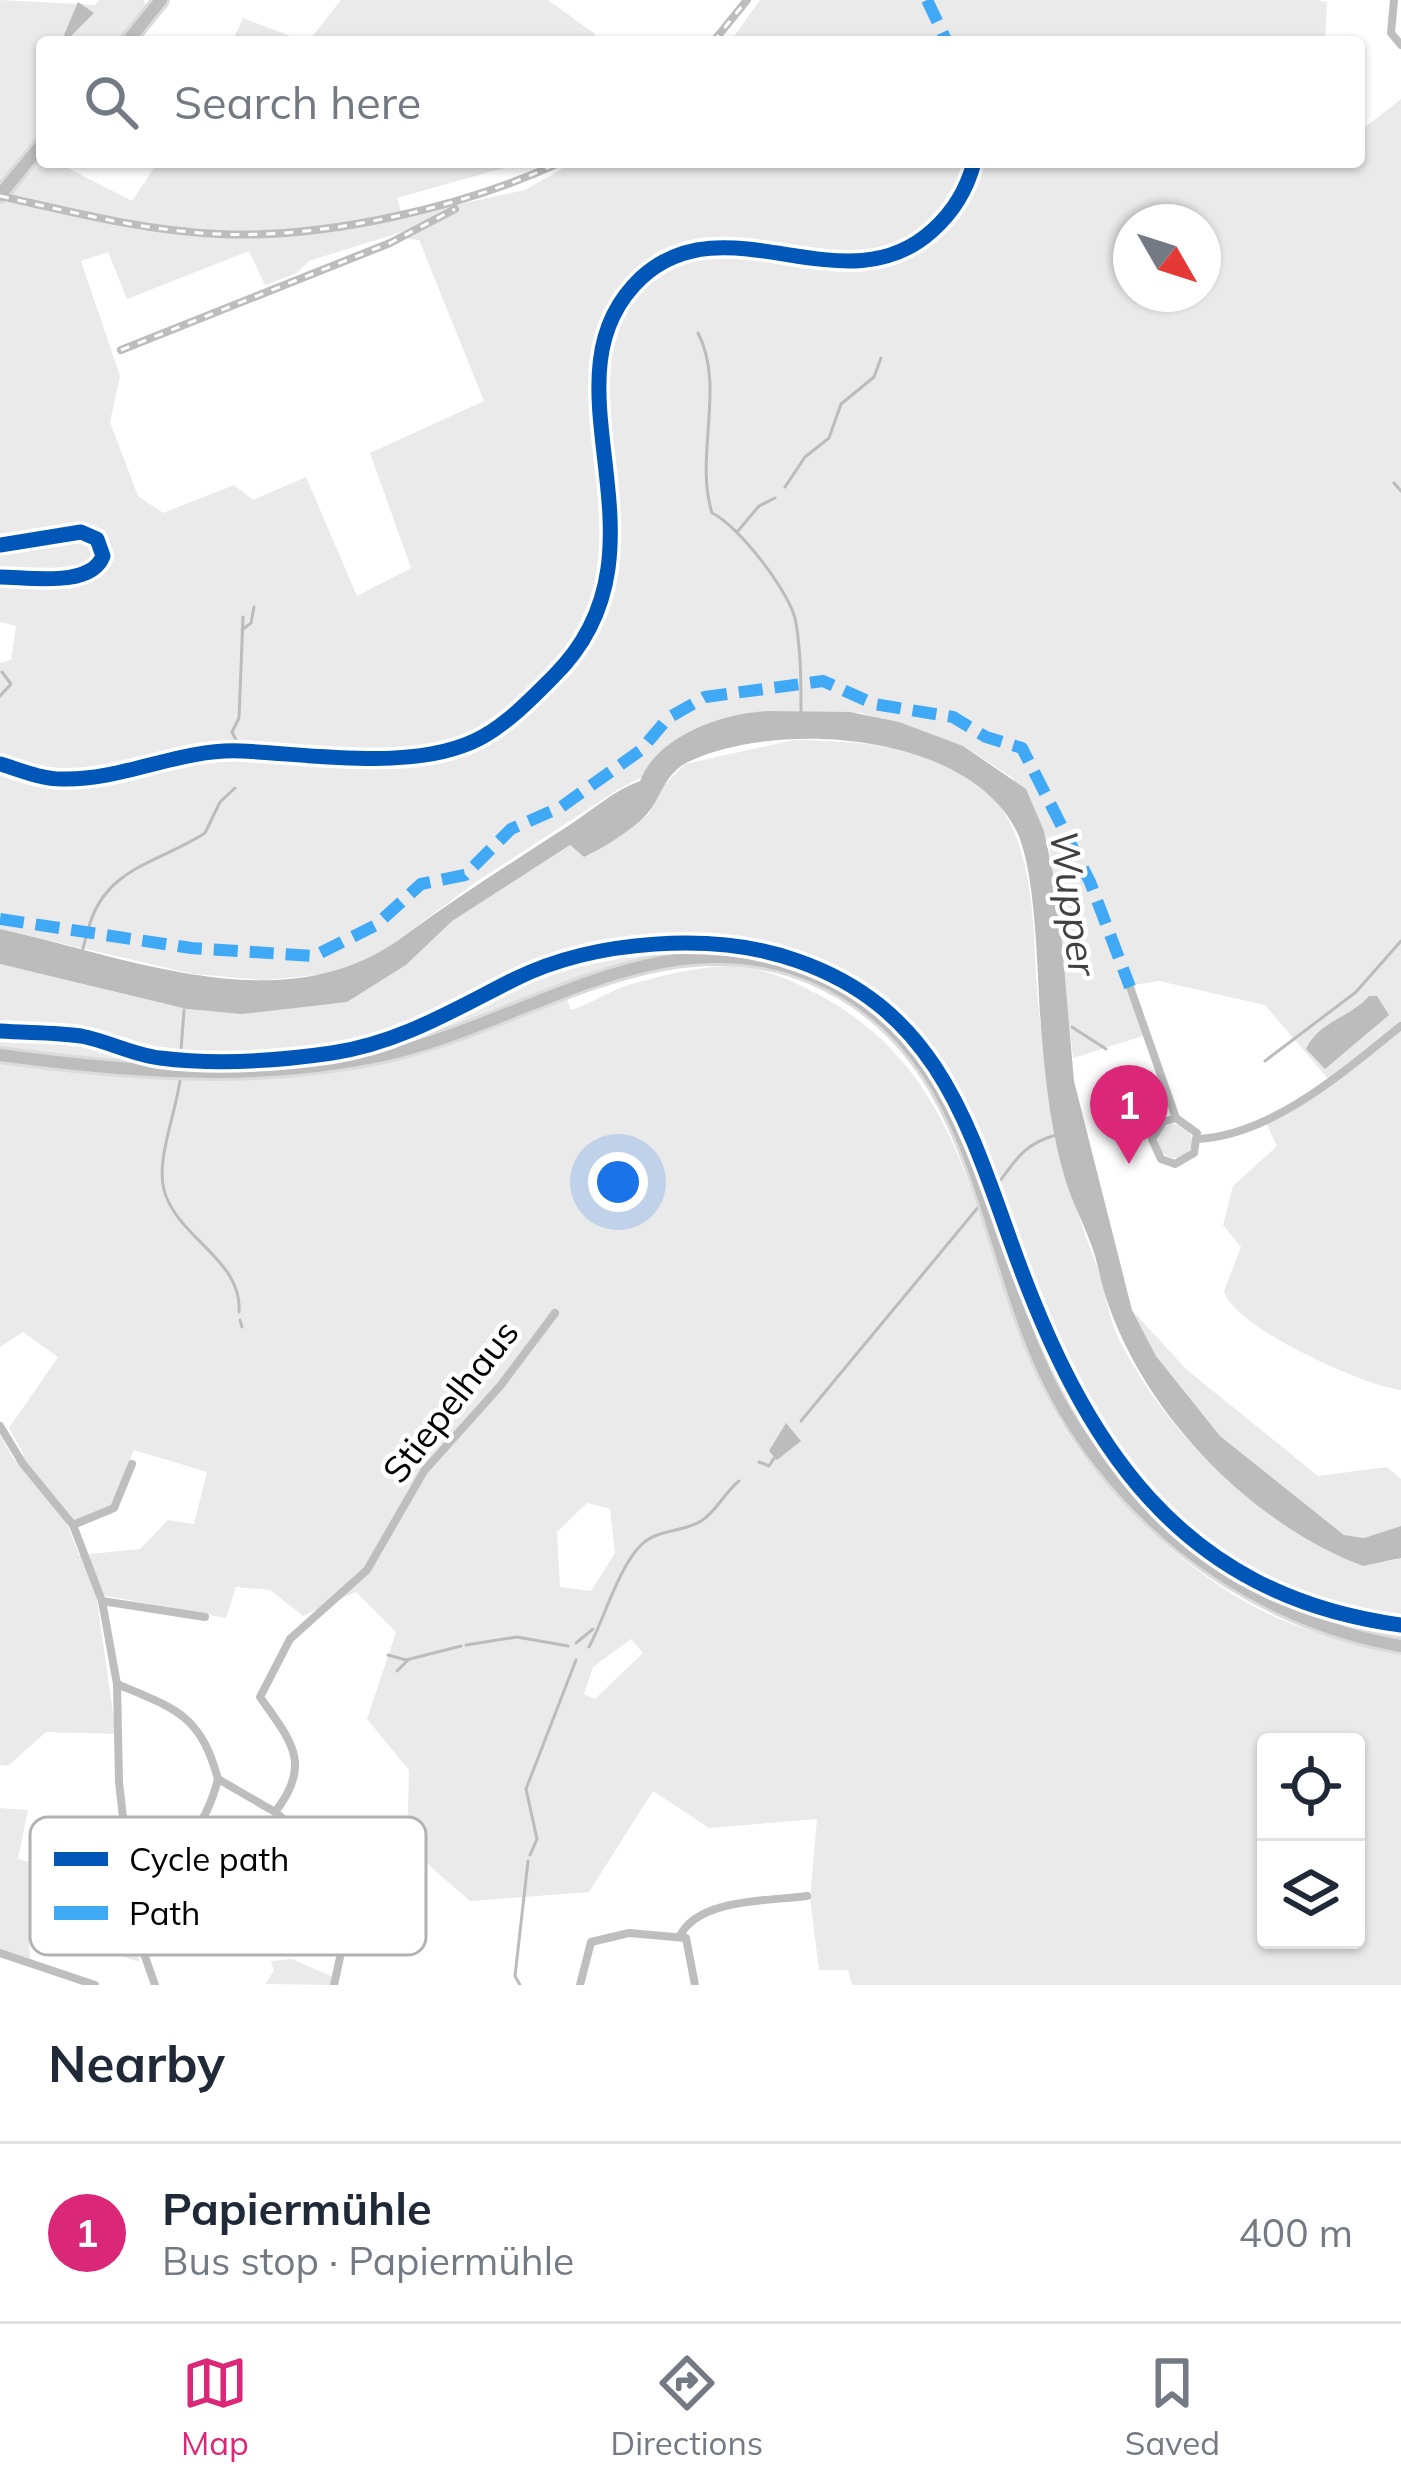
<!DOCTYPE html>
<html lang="en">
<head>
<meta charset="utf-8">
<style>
  :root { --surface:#fff; --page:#f2f2f3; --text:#1f2937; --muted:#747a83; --line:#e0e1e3; --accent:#db2777 }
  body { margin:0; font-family:Mulish,sans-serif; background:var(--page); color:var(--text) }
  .controls { position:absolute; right:36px; bottom:36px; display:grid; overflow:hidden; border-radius:12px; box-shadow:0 3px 9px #0004 }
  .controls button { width:108px; height:108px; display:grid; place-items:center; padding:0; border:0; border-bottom:3px solid var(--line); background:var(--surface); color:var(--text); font:60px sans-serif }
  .compass { position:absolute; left:1113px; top:204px; width:108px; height:108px; border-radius:50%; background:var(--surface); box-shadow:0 3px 9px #0004; rotate:129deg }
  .you { position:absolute; left:618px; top:1182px; width:42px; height:42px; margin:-30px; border:9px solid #fff; border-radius:50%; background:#1a73e8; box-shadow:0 0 0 18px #1a73e833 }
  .badge { display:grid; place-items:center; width:78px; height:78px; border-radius:50%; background:var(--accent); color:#fff; font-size:39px; font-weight:700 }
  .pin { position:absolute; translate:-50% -99px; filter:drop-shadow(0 3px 6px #0008) }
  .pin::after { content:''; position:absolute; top:63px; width:42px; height:36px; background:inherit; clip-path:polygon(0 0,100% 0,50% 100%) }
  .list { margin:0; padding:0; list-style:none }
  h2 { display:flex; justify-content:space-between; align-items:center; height:156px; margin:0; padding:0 48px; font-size:51px }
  h2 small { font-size:39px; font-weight:400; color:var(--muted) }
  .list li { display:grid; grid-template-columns:78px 1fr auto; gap:36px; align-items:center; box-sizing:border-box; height:180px; padding:0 48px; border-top:3px solid var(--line) }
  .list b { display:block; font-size:45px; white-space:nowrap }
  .list p { margin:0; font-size:39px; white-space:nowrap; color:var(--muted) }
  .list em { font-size:39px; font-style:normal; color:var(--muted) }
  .icon { flex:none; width:66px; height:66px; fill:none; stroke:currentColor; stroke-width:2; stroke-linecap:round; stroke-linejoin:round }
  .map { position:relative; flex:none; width:1401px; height:1985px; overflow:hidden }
  .search { position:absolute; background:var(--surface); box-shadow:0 3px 9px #0004; left:36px; right:36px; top:36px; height:132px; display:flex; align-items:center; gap:30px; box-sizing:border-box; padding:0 42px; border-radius:12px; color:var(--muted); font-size:45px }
  .sheet { height:336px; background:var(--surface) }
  nav { display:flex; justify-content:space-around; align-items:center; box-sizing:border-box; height:168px; border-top:3px solid var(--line); background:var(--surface); font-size:33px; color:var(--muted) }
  nav a { display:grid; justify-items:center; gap:6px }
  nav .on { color:var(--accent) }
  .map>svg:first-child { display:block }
  .green { fill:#eaeaea; fill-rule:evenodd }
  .water { fill:#bcbcbc }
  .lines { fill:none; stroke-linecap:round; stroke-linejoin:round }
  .stream { stroke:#bcbcbc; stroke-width:3 }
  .primary-casing { stroke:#dbdbdb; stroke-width:18 }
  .minor { stroke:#bebebe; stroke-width:8 }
  .primary { stroke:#bdbdbd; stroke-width:12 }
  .rail-casing { stroke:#bdbdbd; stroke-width:8 }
  .rail { stroke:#fff; stroke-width:3; stroke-dasharray:9; stroke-linecap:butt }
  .quiet { stroke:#3fa9f5; stroke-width:12; stroke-dasharray:24 12; stroke-linecap:butt }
  .cycleway-casing { stroke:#fff; stroke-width:22 }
  .cycleway { stroke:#0057b8; stroke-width:15 }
  .labels { text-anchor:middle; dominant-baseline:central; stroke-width:9; stroke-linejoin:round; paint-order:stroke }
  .street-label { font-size:36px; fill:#000; stroke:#fff }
  .water-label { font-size:39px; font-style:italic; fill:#414141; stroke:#fff }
  .key { fill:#fff; stroke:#b2b2b2; stroke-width:3 }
  .key-label { font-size:33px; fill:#000 }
</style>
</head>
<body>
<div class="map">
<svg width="1401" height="1985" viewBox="0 0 1401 1985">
  <rect width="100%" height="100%" fill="#fff"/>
  <g class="green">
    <path d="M0,0l95,5 4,-5h45l2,8 -28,34h-76v91l-7,9 7,20h14l76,39 26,-39h367l-128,36 5,18 123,-26 50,-28h784v-30l42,-33v1291c-37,-4 -168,-63 -177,-99l17,-44 -18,-22 10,-39 44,-40 -13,-27 65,-39 -64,-75 -106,-24 -32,5 16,50 -70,22 -23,-204 -6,-23 -31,-53 -50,-32 -101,-33 -93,-2 -150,78 -143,93 -91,68 -48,23 -72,7 -72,-6 -193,-45v-266l11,-3 5,-34 -16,-4zM1131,222h72v72h-72zM405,231l3,8 11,1 65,161 -114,52 41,115 -54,28 -51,-119 -53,23 -19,-15 -71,28 -25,-17 -28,-74 10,-46 -39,-115 27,-9 19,47 122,-48 16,34 32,-12 12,-12z"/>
    <polygon points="341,0 548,0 595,34 590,42 308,42"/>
    <polygon points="760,0 1317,0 1327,2 1325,42 730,42"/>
    <polygon points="243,18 306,42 232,42"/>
    <path d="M793,740c62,1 161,5 203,60 42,57 36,134 42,201 9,93 24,178 59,265 9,22 10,46 20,69 35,73 94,139 162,181 38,23 74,59 122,42v81c-174,-28 -306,-156 -369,-316 -24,-62 -35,-129 -57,-192 -47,-136 -168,-202 -309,-177 -35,6 -70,20 -104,32l9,24c20,-6 38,-19 58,-25 29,-9 68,-18 98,-19 34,0 65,14 94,30 176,95 151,300 253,447 49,71 133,147 213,179 37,15 76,23 114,32v331h-549l-4,-15h-29l-9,-72 7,-79 -108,9 -56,-37 -64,101 -119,9 -63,-55 2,-76 -42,-51 29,-87 -40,-40 -53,24 -33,-26 -34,-3 -10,31 -130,-24 20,140 -70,-2 -38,34 -8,-1v-330l15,26 9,-6 -15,-27 49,-71 -35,-25 -23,15v-383l187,45 52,4 108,-11 59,-37 45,-44 119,-76 14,12 8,-3 57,-40 7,-20 29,-30zM134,1450l73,22 -13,52 -26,-4 -28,29 -61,6 -12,-31 46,-20zM587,1503l23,6 5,44 -24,38 -31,-4 -3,-55zM631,1639l12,14 -48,46 -11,-5 9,-27zM1266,1742h90v198h-90z"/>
    <circle cx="1175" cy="1141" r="17"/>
    <polygon points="1132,1310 1186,1369 1318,1476 1387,1467 1401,1479 1401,1526 1364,1538 1344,1535 1220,1436 1156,1356"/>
    <polygon points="0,1808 28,1810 18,1859 128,1885 139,1962 99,1948 95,1956 29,1932 30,1959 0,1950"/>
    <polygon points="292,1959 333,1977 331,1985 265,1984 274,1971 271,1961"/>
  </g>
  <g class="water">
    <polygon points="78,2 94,13 68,39 64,35"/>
    <path d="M769,711l81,1 49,10 64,24 63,43 18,42 14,66 16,184 58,229 24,46 64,80 124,99 20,3 37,-12v32l-38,8 -15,-6c-115,-50 -224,-170 -250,-293 -6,-28 -23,-57 -32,-85 -14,-46 -20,-95 -24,-143 -5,-52 -4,-162 -25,-207 -48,-100 -240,-113 -329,-70 -25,12 -27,39 -44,55 -14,14 -42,32 -60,40l-14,-12 -118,76 -46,44 -59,37 -105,12 -55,-5 -187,-45v-35c129,28 286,96 404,7 55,-40 110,-75 167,-112 23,-15 42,-33 69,-43 18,-46 83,-68 129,-70z"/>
    <path d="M1369,996h8l12,19 -64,54 -19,-20c13,-28 44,-31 63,-53z"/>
    <polygon points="786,1423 801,1441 777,1460 769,1451"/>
  </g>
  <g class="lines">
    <g class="stream">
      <path d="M698,333c28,54 -4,123 14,180 26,12 80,81 84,110 5,29 5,63 5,93"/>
      <polyline points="1394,483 1401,491"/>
      <polyline points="785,487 805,457 829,438 841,404 874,377 881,358"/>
      <polyline points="737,532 759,506 775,498"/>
      <polyline points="242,630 251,623 254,607"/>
      <polyline points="0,696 11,684 2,672"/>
      <polyline points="237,742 232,732 239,718 243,617"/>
      <path d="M88,930c16,-63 71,-67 117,-97l15,-31 15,-14"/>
      <polyline points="82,952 86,937"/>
      <polyline points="1072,1027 1106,1049"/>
      <polyline points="181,1050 184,1010"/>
      <polyline points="1265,1061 1356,992 1401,941"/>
      <path d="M180,1080c-4,33 -24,79 -16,110 13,48 79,70 75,122"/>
      <path d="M990,1194c23,-28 29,-49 66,-59"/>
      <polyline points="240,1320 242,1327"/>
      <polyline points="801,1421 980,1205"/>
      <polyline points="759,1462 769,1466 774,1458"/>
      <polyline points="576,1643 593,1629"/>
      <polyline points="466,1645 517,1637 568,1646"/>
      <path d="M589,1647c14,-25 29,-79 52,-102 18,-17 41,-12 60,-24 15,-9 23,-28 38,-40"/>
      <polyline points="388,1655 406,1660 461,1646"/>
      <polyline points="397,1671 408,1660"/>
      <polyline points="530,1855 537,1839 526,1789 576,1660"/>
      <polyline points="520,1985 515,1976 528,1861"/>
    </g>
    <g class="primary-casing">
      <g id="primary">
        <polyline points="127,42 161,0"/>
        <polyline points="0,195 42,144"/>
        <path d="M0,545l81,-13 16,7 6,17c-12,32 -74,21 -103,21"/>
        <path d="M0,1055c123,17 257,27 379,1 145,-30 282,-144 434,-80 161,69 165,245 226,384 64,147 204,259 362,286"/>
      </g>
    </g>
    <g class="minor">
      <polyline points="1394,0 1391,33 1401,45"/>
      <polyline points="1130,987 1176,1118 1197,1133 1194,1153 1175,1164 1161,1159 1152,1139 1163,1122 1176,1118"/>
      <path d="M1198,1139c75,-4 146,-68 203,-113"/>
      <polyline points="0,1426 23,1464 73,1525 102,1601 117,1684 119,1782 136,1931 155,1985"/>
      <polyline points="73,1525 114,1508 132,1464"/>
      <polyline points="102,1601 205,1617"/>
      <path d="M117,1684c59,25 83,30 101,95l57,33 60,49 9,78 -10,46"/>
      <path d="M275,1812c38,-48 16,-71 -15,-115l30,-58 77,-69 57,-99 77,-86 54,-72"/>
      <path d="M136,1894c40,-35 69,-63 82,-115"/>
      <path d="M680,1936c18,-38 91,-35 127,-40"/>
      <polyline points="0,1953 95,1985"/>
      <polyline points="580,1985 591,1942 629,1933 686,1938 695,1985"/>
    </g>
    <use href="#primary" class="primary"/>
    <g class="rail-casing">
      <g id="rail">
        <polyline points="713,42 747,0"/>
        <path d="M0,196c72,16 145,35 219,38 106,5 246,-27 342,-72"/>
        <polyline points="121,350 390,243 455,209"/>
      </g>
    </g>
    <use href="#rail" class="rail"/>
    <g class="quiet">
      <polyline points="927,0 947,42"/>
      <polyline points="0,919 191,948 314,956 376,925 421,884 465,875 511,829 561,807 641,750 668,718 705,697 823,681 874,704 953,717 986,737 1022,748 1090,882 1130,987"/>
    </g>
    <g class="cycleway-casing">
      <g id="cycleway">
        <path d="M0,545l81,-13 16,7 6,17c-12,32 -74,21 -103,21"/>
        <path d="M0,764c20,6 41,15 62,15 60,2 118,-31 179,-28 71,3 179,22 243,-15 26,-15 48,-38 69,-59 132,-130 -21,-296 88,-399 86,-80 204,33 292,-48 21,-19 34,-40 41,-68"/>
        <path d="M0,1031c27,2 55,1 81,5 27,5 52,19 79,22 55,7 117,3 172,-5 68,-10 123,-44 183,-74 79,-39 200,-48 283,-18 137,48 170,161 214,284 71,198 165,350 389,380"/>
      </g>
    </g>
    <use href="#cycleway" class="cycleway"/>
  </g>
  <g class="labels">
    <g class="street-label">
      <text transform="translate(450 1401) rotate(-52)">Stiepelhaus</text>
    </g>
    <g class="water-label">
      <text transform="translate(1074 903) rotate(82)">Wupper</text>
    </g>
  </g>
  <rect x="30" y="1817" width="396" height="138" rx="18" class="key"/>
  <rect x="54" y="1852" width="54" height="14" fill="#0057b8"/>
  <rect x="54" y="1906" width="54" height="14" fill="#3fa9f5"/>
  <g class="key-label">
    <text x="129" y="1871">Cycle path</text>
    <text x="129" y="1925">Path</text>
  </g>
</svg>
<div class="controls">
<button><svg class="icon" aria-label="locate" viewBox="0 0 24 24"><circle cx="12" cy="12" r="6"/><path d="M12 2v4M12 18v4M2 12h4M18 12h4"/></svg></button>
<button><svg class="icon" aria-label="layers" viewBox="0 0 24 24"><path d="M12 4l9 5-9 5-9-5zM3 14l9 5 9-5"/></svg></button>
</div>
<svg class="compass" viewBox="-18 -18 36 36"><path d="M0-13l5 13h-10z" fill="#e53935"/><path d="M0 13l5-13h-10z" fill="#747a83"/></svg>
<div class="you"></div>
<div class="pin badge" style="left:1129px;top:1164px">1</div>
<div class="search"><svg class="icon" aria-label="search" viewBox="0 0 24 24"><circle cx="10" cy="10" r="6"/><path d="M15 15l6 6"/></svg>Search here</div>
</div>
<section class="sheet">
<h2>Nearby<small></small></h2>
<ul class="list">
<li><span class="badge">1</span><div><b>Papiermühle</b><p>Bus stop · Papiermühle</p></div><em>400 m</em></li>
</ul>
</section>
<nav>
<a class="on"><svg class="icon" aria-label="map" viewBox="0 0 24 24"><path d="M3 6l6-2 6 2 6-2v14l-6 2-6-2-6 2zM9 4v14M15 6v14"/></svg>Map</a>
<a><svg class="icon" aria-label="directions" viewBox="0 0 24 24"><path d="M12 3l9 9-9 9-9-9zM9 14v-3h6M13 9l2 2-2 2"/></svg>Directions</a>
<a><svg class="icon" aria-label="saved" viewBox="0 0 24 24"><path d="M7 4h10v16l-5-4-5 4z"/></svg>Saved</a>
</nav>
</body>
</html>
